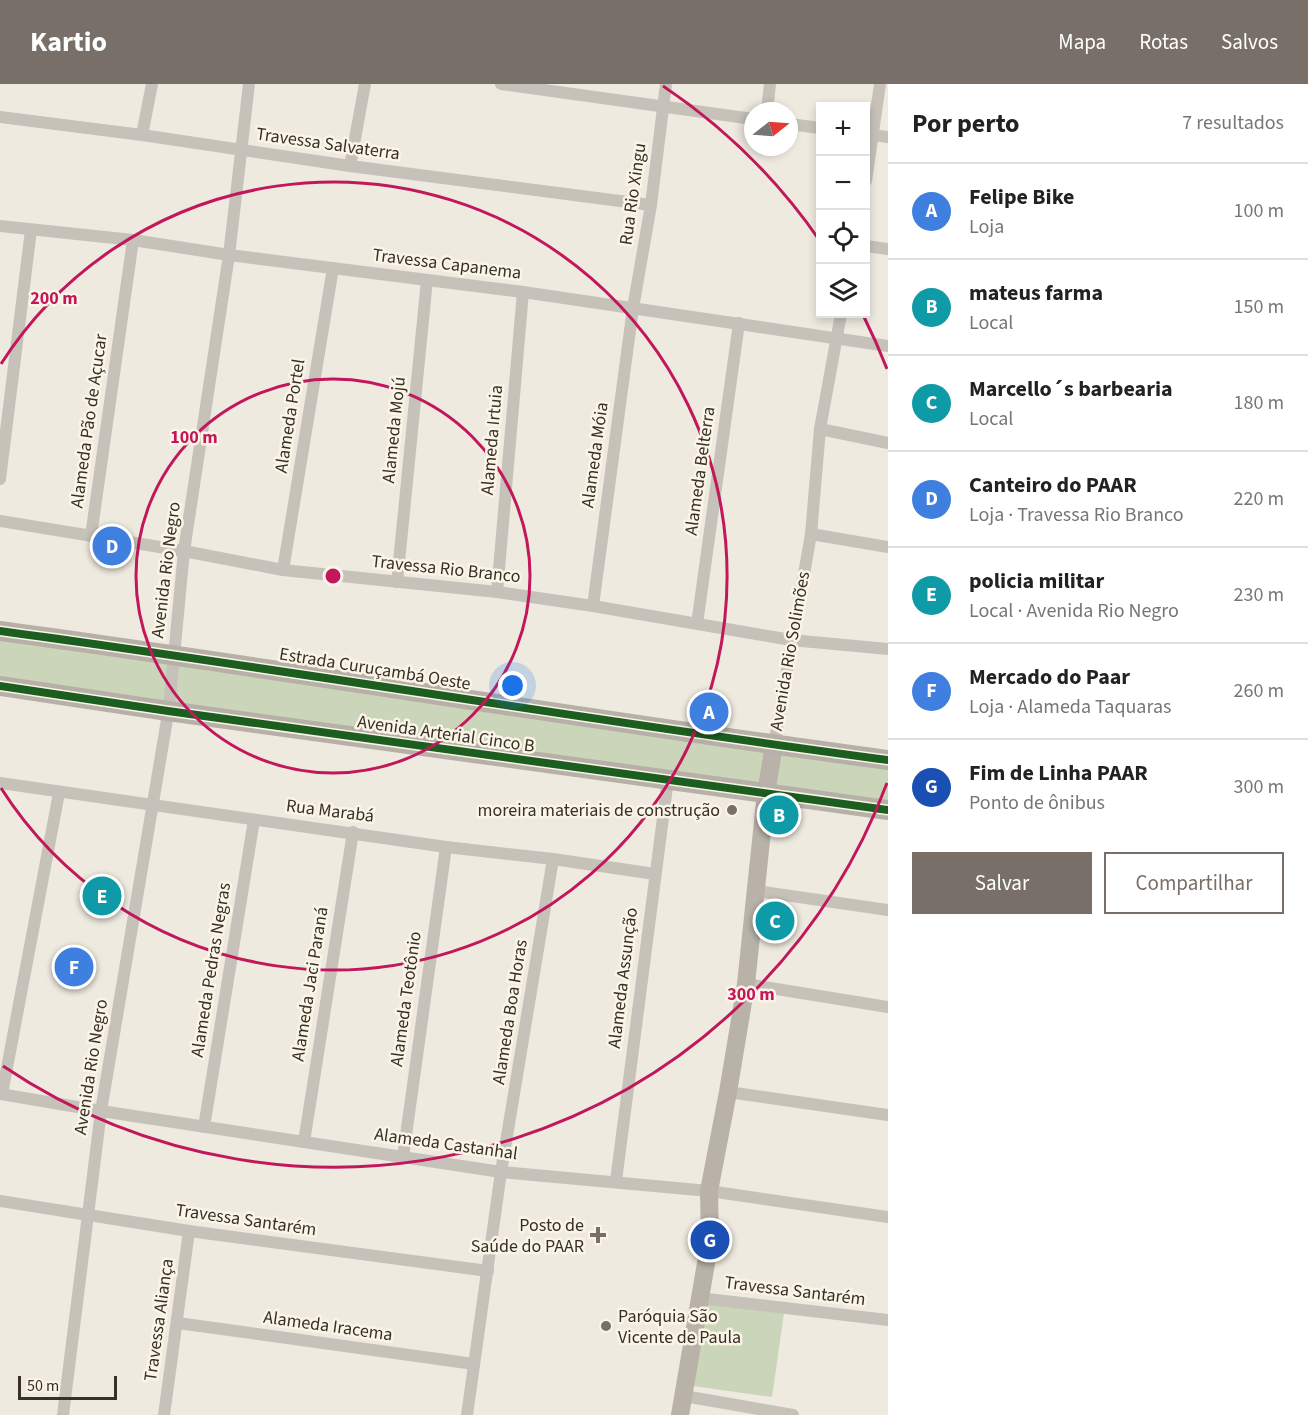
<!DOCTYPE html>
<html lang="pt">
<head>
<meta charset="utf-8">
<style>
  :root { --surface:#fff; --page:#f2f2f2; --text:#222; --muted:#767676; --line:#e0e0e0; --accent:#787068 }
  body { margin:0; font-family:"Source Sans 3",sans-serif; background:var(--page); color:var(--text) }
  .controls { position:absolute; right:18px; top:18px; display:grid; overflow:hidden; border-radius:0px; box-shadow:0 3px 9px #0003 }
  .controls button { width:54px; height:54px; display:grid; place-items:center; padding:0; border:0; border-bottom:2px solid var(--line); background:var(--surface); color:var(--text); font:30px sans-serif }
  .compass { position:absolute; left:744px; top:18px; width:54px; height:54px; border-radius:50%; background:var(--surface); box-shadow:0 3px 9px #0003; rotate:73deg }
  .scale { position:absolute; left:18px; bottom:15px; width:99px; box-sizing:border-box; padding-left:6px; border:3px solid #382f27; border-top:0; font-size:16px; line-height:21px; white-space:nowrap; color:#382f27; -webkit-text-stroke:4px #fbf5e7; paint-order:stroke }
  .you { position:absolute; left:513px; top:602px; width:21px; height:21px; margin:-15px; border:4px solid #fff; border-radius:50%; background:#1a73e8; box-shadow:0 0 0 9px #1a73e833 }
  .badge { display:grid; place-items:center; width:39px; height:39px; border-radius:50%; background:var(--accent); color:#fff; font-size:20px; font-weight:700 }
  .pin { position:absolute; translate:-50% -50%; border:3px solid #fff; box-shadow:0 2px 6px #0006 }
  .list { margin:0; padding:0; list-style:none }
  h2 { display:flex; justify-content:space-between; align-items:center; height:78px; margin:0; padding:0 24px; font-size:26px }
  h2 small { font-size:20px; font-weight:400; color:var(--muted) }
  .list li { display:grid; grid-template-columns:39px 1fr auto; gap:18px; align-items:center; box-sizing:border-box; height:96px; padding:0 24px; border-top:2px solid var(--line) }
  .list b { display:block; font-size:22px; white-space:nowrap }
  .list p { margin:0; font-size:20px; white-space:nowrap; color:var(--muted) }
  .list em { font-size:20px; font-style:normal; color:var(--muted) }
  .actions { display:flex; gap:12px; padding:18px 24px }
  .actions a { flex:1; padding:14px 0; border:2px solid var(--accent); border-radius:0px; text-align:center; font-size:21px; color:var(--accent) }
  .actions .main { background:var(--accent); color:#fff }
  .icon { flex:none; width:33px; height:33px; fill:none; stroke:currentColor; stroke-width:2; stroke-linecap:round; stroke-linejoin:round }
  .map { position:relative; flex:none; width:888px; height:1331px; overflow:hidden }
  header { display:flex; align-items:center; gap:36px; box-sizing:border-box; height:84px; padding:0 30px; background:var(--accent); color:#fff }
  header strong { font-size:28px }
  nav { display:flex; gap:33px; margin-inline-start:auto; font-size:21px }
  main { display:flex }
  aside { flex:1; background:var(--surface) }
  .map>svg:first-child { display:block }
  .green { fill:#cbd5b9 }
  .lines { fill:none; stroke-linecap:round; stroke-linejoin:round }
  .street { stroke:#c7c2b9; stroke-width:12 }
  .secondary { stroke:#b8b2a9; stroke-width:18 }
  .primary { stroke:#b6b0a8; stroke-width:20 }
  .cycleway-casing { stroke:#fbf5e7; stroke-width:11 }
  .cycleway { stroke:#1b5e20; stroke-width:8 }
  .ring { fill:none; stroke:#c2185b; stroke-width:3 }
  .poi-dot { fill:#787068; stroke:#fbf5e7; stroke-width:2 }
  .labels { text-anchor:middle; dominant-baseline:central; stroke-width:5; stroke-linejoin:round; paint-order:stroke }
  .street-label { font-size:18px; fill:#382f27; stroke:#fbf5e7 }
  .poi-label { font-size:18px; fill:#382f27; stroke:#fbf5e7; text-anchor:end }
  .centre { fill:#c2185b; stroke:#fbf5e7; stroke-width:3 }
  .ring-label { font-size:18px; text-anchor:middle; font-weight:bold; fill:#c2185b; stroke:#fbf5e7; stroke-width:5; stroke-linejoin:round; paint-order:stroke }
</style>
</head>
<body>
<header>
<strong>Kartio</strong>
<nav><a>Mapa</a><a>Rotas</a><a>Salvos</a></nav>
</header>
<main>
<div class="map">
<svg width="888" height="1331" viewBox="0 0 888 1331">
  <rect width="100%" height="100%" fill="#eeeae0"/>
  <g class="green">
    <polygon points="0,547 888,676 888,725 0,602"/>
    <polygon points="705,1217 784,1229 772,1313 693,1302"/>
  </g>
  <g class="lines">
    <g class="street">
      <polyline points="501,0 753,35"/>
      <polyline points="767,27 770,0"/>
      <polyline points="0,33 142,51 350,82 651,121"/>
      <polyline points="789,40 820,44"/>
      <polyline points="866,50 888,53"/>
      <polyline points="142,51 152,0"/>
      <polyline points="350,82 365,0"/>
      <polyline points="866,97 880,0"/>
      <polyline points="0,142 133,156 229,171 523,208 888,262"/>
      <polyline points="866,162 888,165"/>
      <polyline points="820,345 888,359"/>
      <polyline points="0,395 31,146"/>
      <polyline points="0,437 184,467 283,486 497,508 593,522 791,556 888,565"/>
      <polyline points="811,450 888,463"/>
      <polyline points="91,452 133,156"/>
      <polyline points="283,486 333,184"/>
      <polyline points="397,498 427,196"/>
      <polyline points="497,508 523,208"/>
      <polyline points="593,522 633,224 651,121 666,0"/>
      <polyline points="697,540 739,239"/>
      <polyline points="774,661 811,450 820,345 841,230"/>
      <polyline points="0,699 446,763 553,775 655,790"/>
      <polyline points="757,807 888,826"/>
      <polyline points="746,900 888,923"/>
      <polyline points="728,1008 888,1031"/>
      <polyline points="0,1010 101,1027 501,1088 709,1107 888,1133"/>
      <polyline points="2,1010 59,709"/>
      <polyline points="204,1043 254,736"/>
      <polyline points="304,1058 353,748"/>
      <polyline points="403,1073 446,763"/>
      <polyline points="616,1097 668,695"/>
      <polyline points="0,1117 189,1147 488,1187"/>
      <polyline points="699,1214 888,1236"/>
      <polyline points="178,1239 474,1280"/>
      <polyline points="684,1312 793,1331"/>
      <polyline points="63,1331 101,1027 169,624 184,467 229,171 249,0"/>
      <polyline points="164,1331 189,1147"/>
      <polyline points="467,1331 501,1088 553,775"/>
    </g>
    <polyline class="secondary" points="680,1331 710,1156 709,1107 728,1008 746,900 766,709 774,661"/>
    <g class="primary">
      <path d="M0,547c297,40 591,90 888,129"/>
      <polyline points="0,602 168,627 888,726"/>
    </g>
    <g class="cycleway-casing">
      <g id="cycleway">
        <path d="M0,547c297,40 591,90 888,129"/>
        <polyline points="0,602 168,627 888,726"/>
      </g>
    </g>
    <use href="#cycleway" class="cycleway"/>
  </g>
  <g class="ring">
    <circle cx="333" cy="492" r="197"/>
    <path d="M1 280A394 394 0 1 1 1 704"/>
    <path d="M887 699A591 591 0 0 1 3 982M663 2A591 591 0 0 1 820 157M864 233A591 591 0 0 1 887 285"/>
  </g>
  <g class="poi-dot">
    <circle cx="732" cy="726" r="6"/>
    <path d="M595 1142h6v6h6v6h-6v6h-6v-6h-6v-6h6z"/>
    <circle cx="606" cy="1242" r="6"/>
  </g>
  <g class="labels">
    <g class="street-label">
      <text transform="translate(328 60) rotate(8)">Travessa Salvaterra</text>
      <text transform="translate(633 110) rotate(-82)">Rua Rio Xingu</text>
      <text transform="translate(447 180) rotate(7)">Travessa Capanema</text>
      <text transform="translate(290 332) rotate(-81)">Alameda Portel</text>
      <text transform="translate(89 337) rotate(-82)">Alameda Pão de Açucar</text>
      <text transform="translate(394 346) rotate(-84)">Alameda Mojú</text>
      <text transform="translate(492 356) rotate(-85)">Alameda Irtuia</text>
      <text transform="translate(595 371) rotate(-82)">Alameda Móia</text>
      <text transform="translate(700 387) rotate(-82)">Alameda Belterra</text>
      <text transform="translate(446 485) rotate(6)">Travessa Rio Branco</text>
      <text transform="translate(166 486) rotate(-83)">Avenida Rio Negro</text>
      <text transform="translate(790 567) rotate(-80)">Avenida Rio Solimões</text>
      <text transform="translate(375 585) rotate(9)">Estrada Curuçambá Oeste</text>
      <text transform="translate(446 650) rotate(8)">Avenida Arterial Cinco B</text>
      <text transform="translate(330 727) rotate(7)">Rua Marabá</text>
      <text transform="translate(211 886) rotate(-81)">Alameda Pedras Negras</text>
      <text transform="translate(623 894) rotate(-83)">Alameda Assunção</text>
      <text transform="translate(310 900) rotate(-81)">Alameda Jaci Paraná</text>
      <text transform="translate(406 915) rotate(-82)">Alameda Teotônio</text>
      <text transform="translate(510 928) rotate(-81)">Alameda Boa Horas</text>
      <text transform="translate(91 983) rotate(-81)">Avenida Rio Negro</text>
      <text transform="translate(446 1060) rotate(8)">Alameda Castanhal</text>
      <text transform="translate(246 1136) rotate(8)">Travessa Santarém</text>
      <text transform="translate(795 1207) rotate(7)">Travessa Santarém</text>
      <text transform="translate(159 1236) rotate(-82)">Travessa Aliança</text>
      <text transform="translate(328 1242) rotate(8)">Alameda Iracema</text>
    </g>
    <g class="poi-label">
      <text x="720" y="726">moreira materiais de construção</text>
      <text x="584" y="1141">Posto de<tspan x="584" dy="21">Saúde do PAAR</tspan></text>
      <text x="618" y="1232" text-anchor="start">Paróquia São<tspan x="618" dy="21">Vicente de Paula</tspan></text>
    </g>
  </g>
  <circle cx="333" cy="492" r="9" class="centre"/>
  <g class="ring-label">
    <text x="54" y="220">200 m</text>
    <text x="194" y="359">100 m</text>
    <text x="751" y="916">300 m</text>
  </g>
</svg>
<div class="controls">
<button>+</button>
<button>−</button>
<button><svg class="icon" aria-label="locate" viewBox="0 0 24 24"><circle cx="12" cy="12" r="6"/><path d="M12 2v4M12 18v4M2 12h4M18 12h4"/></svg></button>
<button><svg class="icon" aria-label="layers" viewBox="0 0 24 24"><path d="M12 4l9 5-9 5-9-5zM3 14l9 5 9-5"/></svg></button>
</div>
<svg class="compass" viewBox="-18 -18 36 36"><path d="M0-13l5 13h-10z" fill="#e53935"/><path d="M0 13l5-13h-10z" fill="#767676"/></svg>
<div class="scale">50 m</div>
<div class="you"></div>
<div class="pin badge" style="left:709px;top:628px;background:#3f7fe0">A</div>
<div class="pin badge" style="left:779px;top:731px;background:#0f9aa8">B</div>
<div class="pin badge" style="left:775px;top:837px;background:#0f9aa8">C</div>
<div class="pin badge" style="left:112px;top:462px;background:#3f7fe0">D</div>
<div class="pin badge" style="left:102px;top:812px;background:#0f9aa8">E</div>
<div class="pin badge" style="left:74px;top:883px;background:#3f7fe0">F</div>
<div class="pin badge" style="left:710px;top:1156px;background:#1a4fb4">G</div>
</div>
<aside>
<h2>Por perto<small>7 resultados</small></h2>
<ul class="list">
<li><span class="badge" style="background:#3f7fe0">A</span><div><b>Felipe Bike</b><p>Loja</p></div><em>100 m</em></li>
<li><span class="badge" style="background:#0f9aa8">B</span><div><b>mateus farma</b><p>Local</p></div><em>150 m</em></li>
<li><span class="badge" style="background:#0f9aa8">C</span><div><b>Marcello´s barbearia</b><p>Local</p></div><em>180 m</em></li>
<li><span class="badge" style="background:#3f7fe0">D</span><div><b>Canteiro do PAAR</b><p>Loja · Travessa Rio Branco</p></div><em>220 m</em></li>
<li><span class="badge" style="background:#0f9aa8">E</span><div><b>policia militar</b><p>Local · Avenida Rio Negro</p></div><em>230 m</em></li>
<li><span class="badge" style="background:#3f7fe0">F</span><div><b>Mercado do Paar</b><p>Loja · Alameda Taquaras</p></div><em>260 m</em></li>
<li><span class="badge" style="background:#1a4fb4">G</span><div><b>Fim de Linha PAAR</b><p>Ponto de ônibus</p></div><em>300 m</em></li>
</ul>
<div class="actions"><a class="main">Salvar</a><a>Compartilhar</a></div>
</aside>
</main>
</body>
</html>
